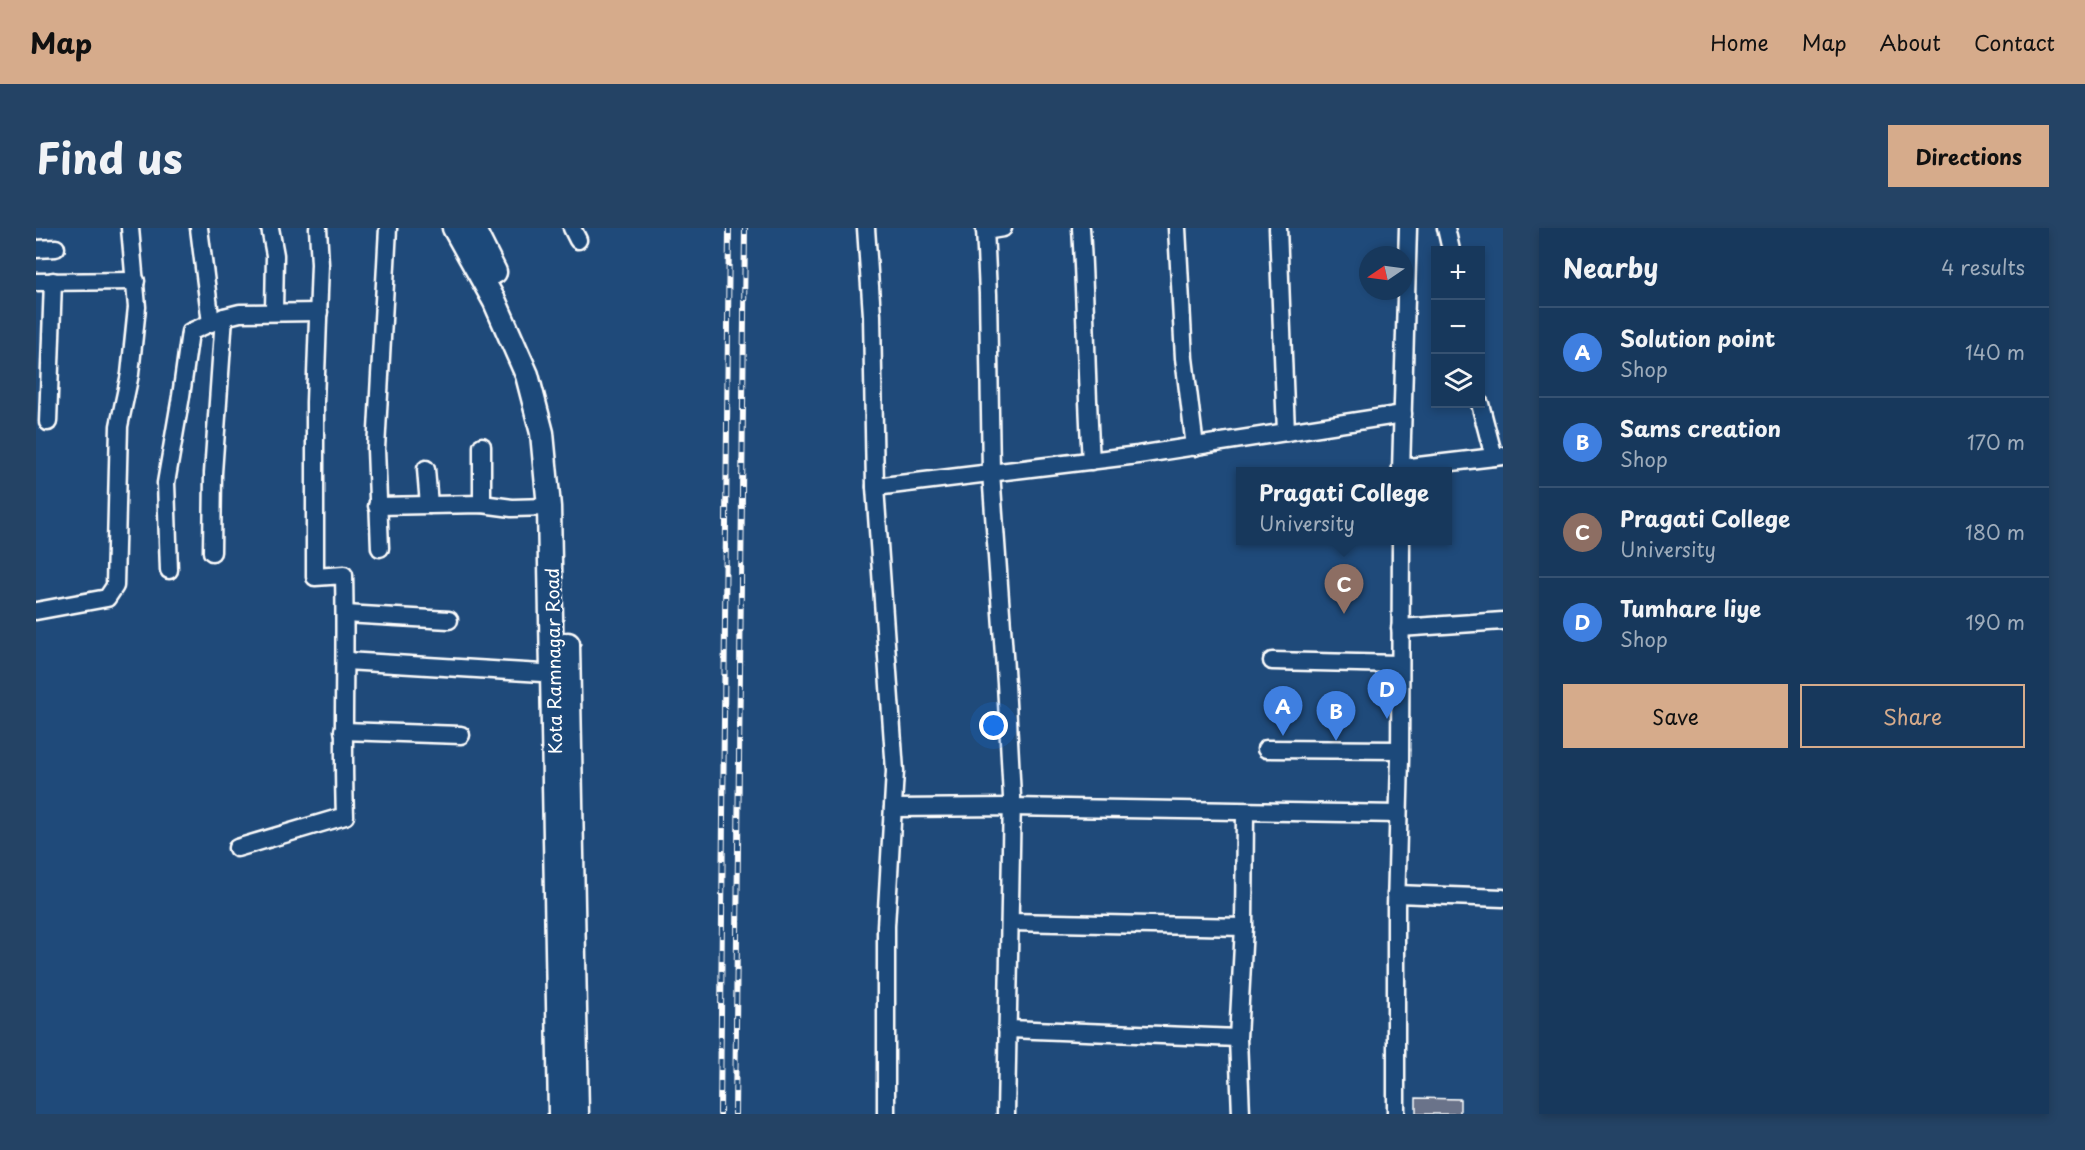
<!DOCTYPE html>
<html lang="en">
<head>
<meta charset="utf-8">
<style>
  :root { --surface:#17385c; --page:#244365; --text:#f1f3f6; --muted:#9eacbb; --line:#365272; --accent:#d6ab8b }
  body { margin:0; font-family:"Playpen Sans",sans-serif; background:var(--page); color:var(--text) }
  .controls { position:absolute; right:18px; top:18px; display:grid; overflow:hidden; border-radius:0px; box-shadow:0 3px 9px #0003 }
  .controls button { width:54px; height:54px; display:grid; place-items:center; padding:0; border:0; border-bottom:2px solid var(--line); background:var(--surface); color:var(--text); font:30px sans-serif }
  .compass { position:absolute; left:1323px; top:18px; width:54px; height:54px; border-radius:50%; background:var(--surface); box-shadow:0 3px 9px #0003; rotate:257deg }
  .you { position:absolute; left:958px; top:498px; width:21px; height:21px; margin:-15px; border:4px solid #fff; border-radius:50%; background:#1a73e8; box-shadow:0 0 0 9px #1a73e833 }
  .badge { display:grid; place-items:center; width:39px; height:39px; border-radius:50%; background:var(--accent); color:#fff; font-size:20px; font-weight:700 }
  .pin { position:absolute; translate:-50% -50px; filter:drop-shadow(0 2px 3px #0008) }
  .pin::after { content:''; position:absolute; top:32px; width:21px; height:18px; background:inherit; clip-path:polygon(0 0,100% 0,50% 100%) }
  .popup { position:absolute; left:1200px; top:239px; width:216px; height:78px; box-sizing:border-box; display:grid; place-content:center; border-radius:0px; background:var(--surface); filter:drop-shadow(0 2px 4px #0005); font-size:20px; white-space:nowrap; color:var(--muted) }
  .popup b { font-size:22px; color:var(--text) }
  .popup::after { content:''; position:absolute; left:50%; top:100%; margin-left:-12px; border:12px solid transparent; border-top-color:var(--surface) }
  .list { margin:0; padding:0; list-style:none }
  h2 { display:flex; justify-content:space-between; align-items:center; height:78px; margin:0; padding:0 24px; font-size:26px }
  h2 small { font-size:20px; font-weight:400; color:var(--muted) }
  .list li { display:grid; grid-template-columns:39px 1fr auto; gap:18px; align-items:center; box-sizing:border-box; height:90px; padding:0 24px; border-top:2px solid var(--line) }
  .list b { display:block; font-size:22px; white-space:nowrap }
  .list p { margin:0; font-size:20px; white-space:nowrap; color:var(--muted) }
  .list em { font-size:20px; font-style:normal; color:var(--muted) }
  .actions { display:flex; gap:12px; padding:18px 24px }
  .actions a { flex:1; padding:14px 0; border:2px solid var(--accent); border-radius:0px; text-align:center; font-size:21px; color:var(--accent) }
  .actions .main { background:var(--accent); color:#111 }
  .icon { flex:none; width:33px; height:33px; fill:none; stroke:currentColor; stroke-width:2; stroke-linecap:round; stroke-linejoin:round }
  .map { position:relative; flex:none; width:1467px; height:886px; overflow:hidden; border-radius:0px }
  header { display:flex; align-items:center; gap:36px; box-sizing:border-box; height:84px; padding:0 30px; background:var(--accent); color:#111 }
  header strong { font-size:28px }
  nav { display:flex; gap:33px; margin-inline-start:auto; font-size:21px }
  .intro { display:flex; align-items:center; justify-content:space-between; box-sizing:border-box; height:144px; padding:0 36px }
  h1 { margin:0; font-size:42px }
  .button { padding:15px 27px; border-radius:0px; background:var(--accent); color:#111; font-size:21px; font-weight:700 }
  main { display:flex; gap:36px; padding:0 36px }
  aside { flex:1; background:var(--surface); border-radius:0px; box-shadow:0 3px 9px #0003 }
  .map>svg:first-child { display:block }
  .building { fill:#6a738a; stroke:#fff; stroke-width:1.5 }
  .lines { fill:none; stroke-linecap:round; stroke-linejoin:round }
  .street-casing { stroke:#fff; stroke-width:21 }
  .secondary-casing { stroke:#fff; stroke-width:27 }
  .street { stroke:#1f4a7a; stroke-width:16 }
  .secondary { stroke:#1f4a7a; stroke-width:22 }
  .rail-casing { stroke:#fff; stroke-width:6 }
  .rail { stroke:#1f4a7a; stroke-width:4; stroke-dasharray:11; stroke-linecap:butt }
  .labels { text-anchor:middle; dominant-baseline:central; stroke-width:5; stroke-linejoin:round; paint-order:stroke }
  .street-label { font-size:18px; fill:#fff; stroke:#1f4a7a }
</style>
</head>
<body>
<header>
<strong>Map</strong>
<nav><a>Home</a><a>Map</a><a>About</a><a>Contact</a></nav>
</header>
<div class="intro"><h1>Find us</h1><a class="button">Directions</a></div>
<main>
<div class="map">
<svg width="1467" height="886" viewBox="0 0 1467 886">
  <rect width="100%" height="100%" fill="#1f4a7a"/>
  <filter id="ink" filterUnits="userSpaceOnUse"><feTurbulence type="fractalNoise" baseFrequency=".0167" numOctaves="2"/><feDisplacementMap in="SourceGraphic" scale="12" xChannelSelector="R" yChannelSelector="G"/><feConvolveMatrix kernelMatrix="1 2 1 2 8 2 1 2 1" color-interpolation-filters="sRGB"/></filter>
  <g filter="url(#ink)">
    <polygon class="building" points="1380,870 1424,871 1424,886 1380,886"/>
    <g class="lines">
      <g class="street-casing">
        <g id="street">
          <polyline points="163,0 175,95"/>
          <polyline points="234,0 239,27 238,83"/>
          <polyline points="536,0 542,12"/>
          <polyline points="830,0 836,87 839,259 859,543 850,698 850,886"/>
          <polyline points="949,0 952,66 955,244 970,455 976,569 970,886"/>
          <path d="M1045,0c5,78 5,155 10,233"/>
          <polyline points="1141,0 1148,130 1159,219"/>
          <polyline points="1242,0 1250,204"/>
          <polyline points="1410,0 1415,22"/>
          <polyline points="949,3 967,0"/>
          <polyline points="0,21 20,20"/>
          <polyline points="0,54 100,53"/>
          <polyline points="1444,176 1458,229"/>
          <polyline points="12,194 17,53"/>
          <polyline points="446,218 446,276"/>
          <polyline points="1365,240 1467,228"/>
          <polyline points="390,241 393,277"/>
          <polyline points="1365,243 1372,0"/>
          <polyline points="839,259 1102,227 1367,186"/>
          <polyline points="341,278 446,276 476,280 513,279"/>
          <polyline points="344,320 340,221 352,0"/>
          <polyline points="176,324 177,245 188,89"/>
          <polyline points="133,342 130,255 145,168 154,104 188,89 204,85 283,84"/>
          <polyline points="0,383 71,370 79,358 83,198 94,146 101,79 94,0"/>
          <polyline points="309,386 413,392"/>
          <polyline points="1364,400 1467,393"/>
          <polyline points="310,433 506,445"/>
          <polyline points="1236,433 1364,436"/>
          <polyline points="307,503 425,507"/>
          <polyline points="1230,521 1364,522"/>
          <polyline points="857,580 975,579 1362,586"/>
          <path d="M201,620l108,-32c-3,-80 1,-160 -1,-241l-29,2v-175l5,-138 -2,-36"/>
          <polyline points="1360,666 1467,670"/>
          <polyline points="974,694 1208,699"/>
          <polyline points="971,801 1202,810"/>
          <polyline points="1205,886 1202,810 1208,699 1209,584"/>
          <polyline points="1360,886 1360,679 1364,531 1365,312"/>
        </g>
      </g>
      <g class="secondary-casing">
        <g id="secondary">
          <polyline points="418,0 459,74 491,147 506,205 513,279 524,886"/>
          <polyline points="437,0 459,44"/>
          <polyline points="532,416 541,886"/>
        </g>
      </g>
      <use href="#street" class="street"/>
      <use href="#secondary" class="secondary"/>
      <g class="rail-casing">
        <g id="rail">
          <polyline points="684,886 693,0"/>
          <polyline points="699,886 709,0"/>
        </g>
      </g>
      <use href="#rail" class="rail"/>
    </g>
  </g>
  <g class="labels">
    <g class="street-label">
      <text transform="translate(517 433) rotate(-91)">Kota Ramnagar Road</text>
    </g>
  </g>
</svg>
<div class="controls">
<button>+</button>
<button>−</button>
<button><svg class="icon" aria-label="layers" viewBox="0 0 24 24"><path d="M12 4l9 5-9 5-9-5zM3 14l9 5 9-5"/></svg></button>
</div>
<svg class="compass" viewBox="-18 -18 36 36"><path d="M0-13l5 13h-10z" fill="#e53935"/><path d="M0 13l5-13h-10z" fill="#9eacbb"/></svg>
<div class="you"></div>
<div class="pin badge" style="left:1247px;top:508px;background:#3f7fe0">A</div>
<div class="pin badge" style="left:1300px;top:513px;background:#3f7fe0">B</div>
<div class="pin badge" style="left:1308px;top:386px;background:#8d6e63">C</div>
<div class="popup"><b>Pragati College</b>University</div>
<div class="pin badge" style="left:1351px;top:491px;background:#3f7fe0">D</div>
</div>
<aside>
<h2>Nearby<small>4 results</small></h2>
<ul class="list">
<li><span class="badge" style="background:#3f7fe0">A</span><div><b>Solution point</b><p>Shop</p></div><em>140 m</em></li>
<li><span class="badge" style="background:#3f7fe0">B</span><div><b>Sams creation</b><p>Shop</p></div><em>170 m</em></li>
<li><span class="badge" style="background:#8d6e63">C</span><div><b>Pragati College</b><p>University</p></div><em>180 m</em></li>
<li><span class="badge" style="background:#3f7fe0">D</span><div><b>Tumhare liye</b><p>Shop</p></div><em>190 m</em></li>
</ul>
<div class="actions"><a class="main">Save</a><a>Share</a></div>
</aside>
</main>
</body>
</html>
